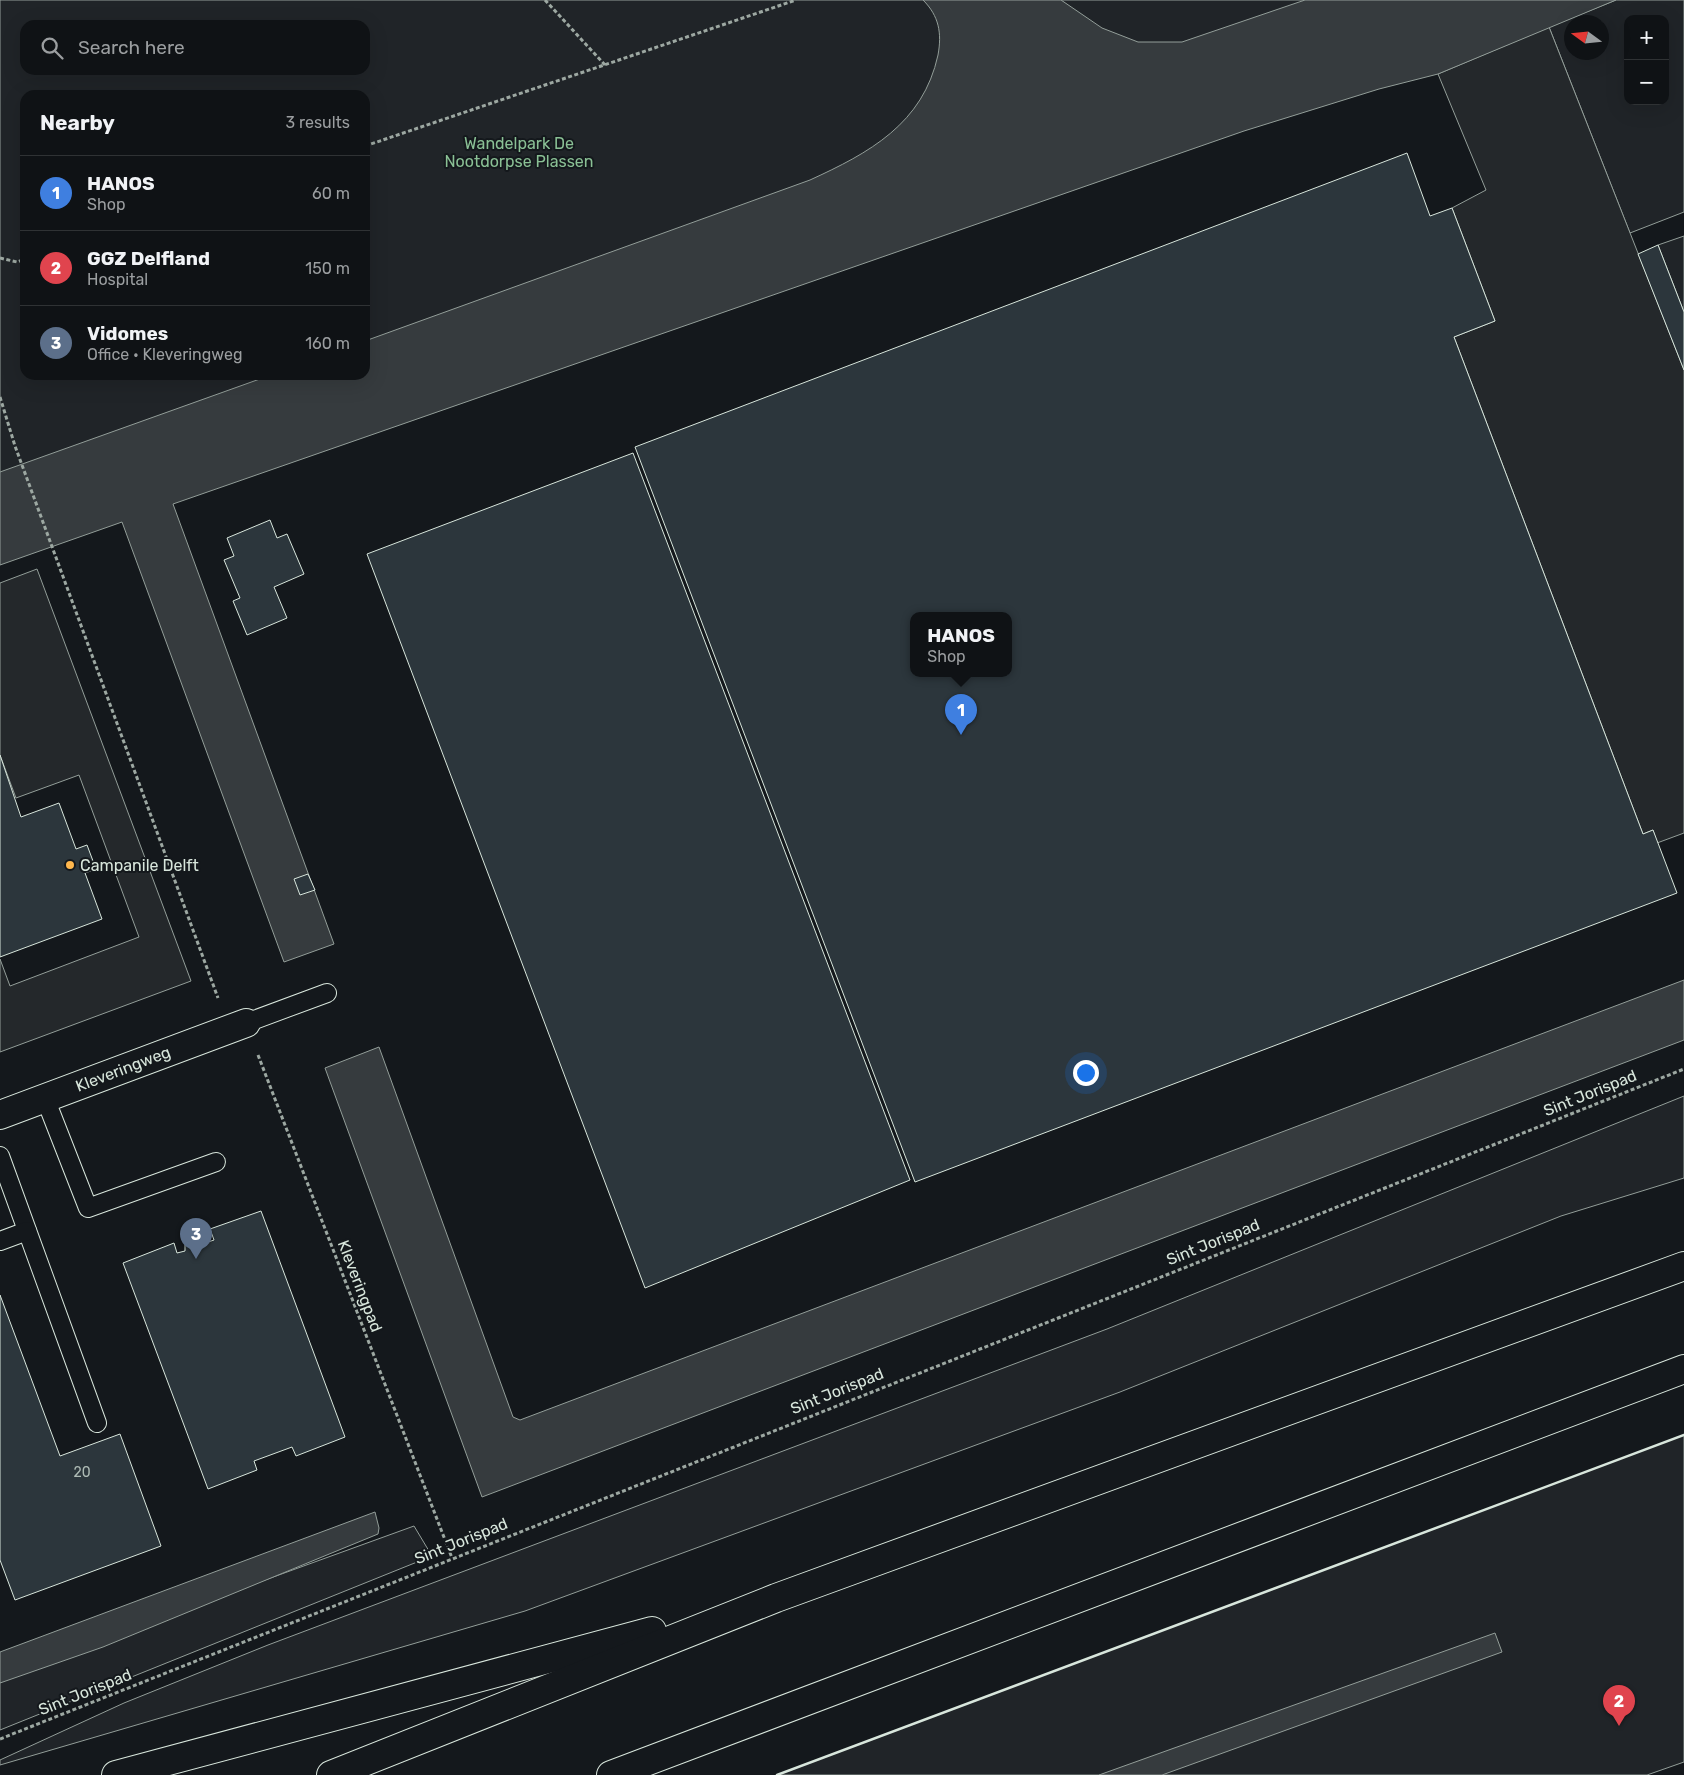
<!DOCTYPE html>
<html lang="en">
<head>
<meta charset="utf-8">
<style>
  :root { --surface:#0f1215; --page:#1d2022; --text:#f1f3f6; --muted:#9b9ea0; --line:#2f3234; --accent:#8c9099 }
  body { margin:0; font-family:Rubik,sans-serif; background:var(--page); color:var(--text) }
  .controls { position:absolute; right:15px; top:15px; display:grid; overflow:hidden; border-radius:10px; box-shadow:0 5px 20px #0002 }
  .controls button { width:45px; height:45px; display:grid; place-items:center; padding:0; border:0; border-bottom:1px solid var(--line); background:var(--surface); color:var(--text); font:25px sans-serif }
  .compass { position:absolute; left:1564px; top:15px; width:45px; height:45px; border-radius:50%; background:var(--surface); box-shadow:0 5px 20px #0002; rotate:285deg }
  .you { position:absolute; left:1085px; top:1072px; width:18px; height:18px; margin:-12px; border:4px solid #fff; border-radius:50%; background:#1a73e8; box-shadow:0 0 0 8px #1a73e833 }
  .badge { display:grid; place-items:center; width:32px; height:32px; border-radius:50%; background:var(--accent); color:#fff; font-size:16px; font-weight:700 }
  .pin { position:absolute; translate:-50% -41px; filter:drop-shadow(0 1px 2px #0008) }
  .pin::after { content:''; position:absolute; top:26px; width:18px; height:15px; background:inherit; clip-path:polygon(0 0,100% 0,50% 100%) }
  .popup { position:absolute; left:910px; top:612px; width:102px; height:65px; box-sizing:border-box; display:grid; place-content:center; border-radius:10px; background:var(--surface); filter:drop-shadow(0 1px 4px #0005); font-size:16px; white-space:nowrap; color:var(--muted) }
  .popup b { font-size:19px; color:var(--text) }
  .popup::after { content:''; position:absolute; left:50%; top:100%; margin-left:-10px; border:10px solid transparent; border-top-color:var(--surface) }
  .list { margin:0; padding:0; list-style:none }
  h2 { display:flex; justify-content:space-between; align-items:center; height:65px; margin:0; padding:0 20px; font-size:21px }
  h2 small { font-size:16px; font-weight:400; color:var(--muted) }
  .list li { display:grid; grid-template-columns:32px 1fr auto; gap:15px; align-items:center; box-sizing:border-box; height:75px; padding:0 20px; border-top:1px solid var(--line) }
  .list b { display:block; font-size:19px; white-space:nowrap }
  .list p { margin:0; font-size:16px; white-space:nowrap; color:var(--muted) }
  .list em { font-size:16px; font-style:normal; color:var(--muted) }
  .icon { flex:none; width:28px; height:28px; fill:none; stroke:currentColor; stroke-width:2; stroke-linecap:round; stroke-linejoin:round }
  .map { position:relative; flex:none; width:1684px; height:1775px; overflow:hidden }
  .search { position:absolute; background:var(--surface); box-shadow:0 5px 20px #0002; left:20px; top:20px; width:350px; height:55px; display:flex; align-items:center; gap:12px; box-sizing:border-box; padding:0 18px; border-radius:15px; color:var(--muted); font-size:19px }
  .panel { position:absolute; background:var(--surface); box-shadow:0 5px 20px #0002; left:20px; top:90px; width:350px; height:290px; border-radius:15px }
  .map>svg:first-child { display:block }
  .green { fill:#202428; stroke:#939e99; fill-rule:evenodd }
  .parking { fill:#24282b; stroke:#939e99 }
  .water { fill:#363b3e; stroke:#939e99 }
  .building { fill:#2c363c; stroke:#d8e6dc; fill-rule:evenodd }
  .lines { fill:none; stroke-linecap:round; stroke-linejoin:round }
  .service-casing { stroke:#d8e6dc; stroke-width:20 }
  .minor-casing { stroke:#d8e6dc; stroke-width:30 }
  .motorway-casing { stroke:#d8e6dc; stroke-width:30 }
  .path { stroke:#9da8a2; stroke-width:3; stroke-dasharray:4 2.5; stroke-linecap:butt }
  .service { stroke:#14181c; stroke-width:18 }
  .minor { stroke:#14181c; stroke-width:28 }
  .motorway { stroke:#14181c; stroke-width:28 }
  .wall { stroke:#d8e6dc; stroke-width:2.5 }
  .poi-dot { fill:#ffb74d; stroke:#14181c; stroke-width:2 }
  .labels { text-anchor:middle; dominant-baseline:central; stroke-width:4; stroke-linejoin:round; paint-order:stroke }
  .number-label { font-size:14px; fill:#adbab4 }
  .park-label { font-size:16px; fill:#8ac095; stroke:#14181c }
  .poi-label { font-size:16px; fill:#d8e6dc; stroke:#14181c; text-anchor:start }
  .street-label { font-size:16px; fill:#d8e6dc; stroke:#14181c }
</style>
</head>
<body>
<div class="map">
<svg width="1684" height="1775" viewBox="0 0 1684 1775">
  <rect width="100%" height="100%" fill="#14181c"/>
  <g class="green">
    <path d="M0,0h1407l-1407,519zM25,25h340v45h-340zM25,95h340v280h-340z"/>
    <path d="M1616,0h68v212l-54,21 -81,-206zM1628,19h37v82h-37zM1572,22h30v30h-30z"/>
    <polygon points="1684,236 1684,312 1658,245"/>
    <polygon points="1684,1096 1684,1178 1561,1216 1120,1392 525,1611 0,1765 0,1760 124,1703 268,1645 1107,1329"/>
    <polygon points="1684,1435 1684,1762 1647,1775 777,1775"/>
    <polygon points="414,1526 432,1556 0,1730 0,1676"/>
  </g>
  <g class="parking">
    <polygon points="1549,27 1684,370 1684,833 1657,843 1653,830 1643,834 1454,337 1495,321 1452,208 1486,190 1438,74"/>
    <polygon points="37,569 191,981 0,1052 0,959 10,986 139,937 79,775 16,798 0,755 0,583"/>
  </g>
  <g class="water">
    <path d="M923,0h138l41,28 36,14h44l123,-42h311l-178,74 -59,15 -135,42 -1071,373 161,440 -50,18 -162,-440 -122,43v-93l271,-97h94v-34l445,-161c59,-27 113,-56 128,-125 4,-22 1,-39 -15,-55z"/>
    <polygon points="1684,980 1684,1040 482,1497 325,1068 379,1047 513,1417 520,1420"/>
    <polygon points="375,1512 379,1528 378,1534 103,1647 0,1683 0,1652"/>
    <polygon points="1495,1633 1502,1652 1162,1775 1099,1775"/>
  </g>
  <g class="building">
    <path d="M1407,153l23,63 22,-8 43,113 -41,16 189,497 10,-4 24,63 -762,289 -280,-735zM914,616h94v58h-94z"/>
    <polygon points="1658,245 1684,312 1684,370 1638,254"/>
    <polygon points="633,453 910,1180 645,1288 367,554"/>
    <polygon points="270,520 277,538 287,534 304,574 274,587 287,618 247,635 233,601 240,598 224,560 234,556 227,538"/>
    <polygon points="0,755 21,817 59,803 76,849 87,845 96,869 85,873 102,919 0,957"/>
    <polygon points="308,874 315,890 300,895 294,879"/>
    <polygon points="261,1211 345,1437 296,1456 292,1447 254,1461 257,1470 208,1489 123,1263 174,1243 177,1253 185,1251 185,1244 189,1240 195,1241 199,1245 214,1240 210,1229"/>
    <polygon points="0,1295 60,1456 120,1434 161,1546 15,1600 0,1560"/>
  </g>
  <g class="lines">
    <g class="service-casing">
      <g id="service">
        <polyline points="246,1023 327,993"/>
        <polyline points="45,1098 88,1208 216,1162"/>
        <polyline points="0,1156 97,1423"/>
        <polyline points="0,1241 27,1231"/>
      </g>
    </g>
    <g class="minor-casing">
      <polyline id="minor" points="0,1115 246,1023"/>
    </g>
    <g class="motorway-casing">
      <g id="motorway">
        <polyline points="116,1775 652,1631"/>
        <polyline points="331,1775 776,1598 1684,1266"/>
        <polyline points="611,1775 1684,1369"/>
      </g>
    </g>
    <g class="path">
      <polyline points="545,0 605,65"/>
      <polyline points="365,146 796,0"/>
      <polyline points="0,258 17,262 25,259"/>
      <polyline points="0,397 15,446 218,998"/>
      <polyline points="258,1055 452,1558"/>
      <polyline points="0,1739 1684,1069"/>
    </g>
    <use href="#service" class="service"/>
    <use href="#minor" class="minor"/>
    <use href="#motorway" class="motorway"/>
    <polyline class="wall" points="777,1775 1684,1435"/>
  </g>
  <circle class="poi-dot" cx="70" cy="865" r="5"/>
  <g class="labels">
    <g class="number-label">
      <text x="82" y="1472">20</text>
    </g>
    <g class="park-label">
      <text x="519" y="143">Wandelpark De<tspan x="519" dy="18">Nootdorpse Plassen</tspan></text>
    </g>
    <g class="poi-label">
      <text x="80" y="865">Campanile Delft</text>
    </g>
    <g class="street-label">
      <text transform="translate(123 1069) rotate(-21)">Kleveringweg</text>
      <text transform="translate(1590 1093) rotate(-22)">Sint Jorispad</text>
      <text transform="translate(1213 1242) rotate(-22)">Sint Jorispad</text>
      <text transform="translate(360 1286) rotate(69)">Kleveringpad</text>
      <text transform="translate(837 1391) rotate(-22)">Sint Jorispad</text>
      <text transform="translate(461 1541) rotate(-22)">Sint Jorispad</text>
      <text transform="translate(85 1692) rotate(-22)">Sint Jorispad</text>
    </g>
  </g>
</svg>
<div class="controls">
<button>+</button>
<button>−</button>
</div>
<svg class="compass" viewBox="-18 -18 36 36"><path d="M0-13l5 13h-10z" fill="#e53935"/><path d="M0 13l5-13h-10z" fill="#9b9ea0"/></svg>
<div class="you"></div>
<div class="pin badge" style="left:961px;top:735px;background:#3f7fe0">1</div>
<div class="popup"><b>HANOS</b>Shop</div>
<div class="pin badge" style="left:1619px;top:1726px;background:#e0444e">2</div>
<div class="pin badge" style="left:196px;top:1259px;background:#5c6f8a">3</div>
<div class="search"><svg class="icon" aria-label="search" viewBox="0 0 24 24"><circle cx="10" cy="10" r="6"/><path d="M15 15l6 6"/></svg>Search here</div>
<section class="panel">
<h2>Nearby<small>3 results</small></h2>
<ul class="list">
<li><span class="badge" style="background:#3f7fe0">1</span><div><b>HANOS</b><p>Shop</p></div><em>60 m</em></li>
<li><span class="badge" style="background:#e0444e">2</span><div><b>GGZ Delfland</b><p>Hospital</p></div><em>150 m</em></li>
<li><span class="badge" style="background:#5c6f8a">3</span><div><b>Vidomes</b><p>Office · Kleveringweg</p></div><em>160 m</em></li>
</ul>
</section>
</div>
</body>
</html>
